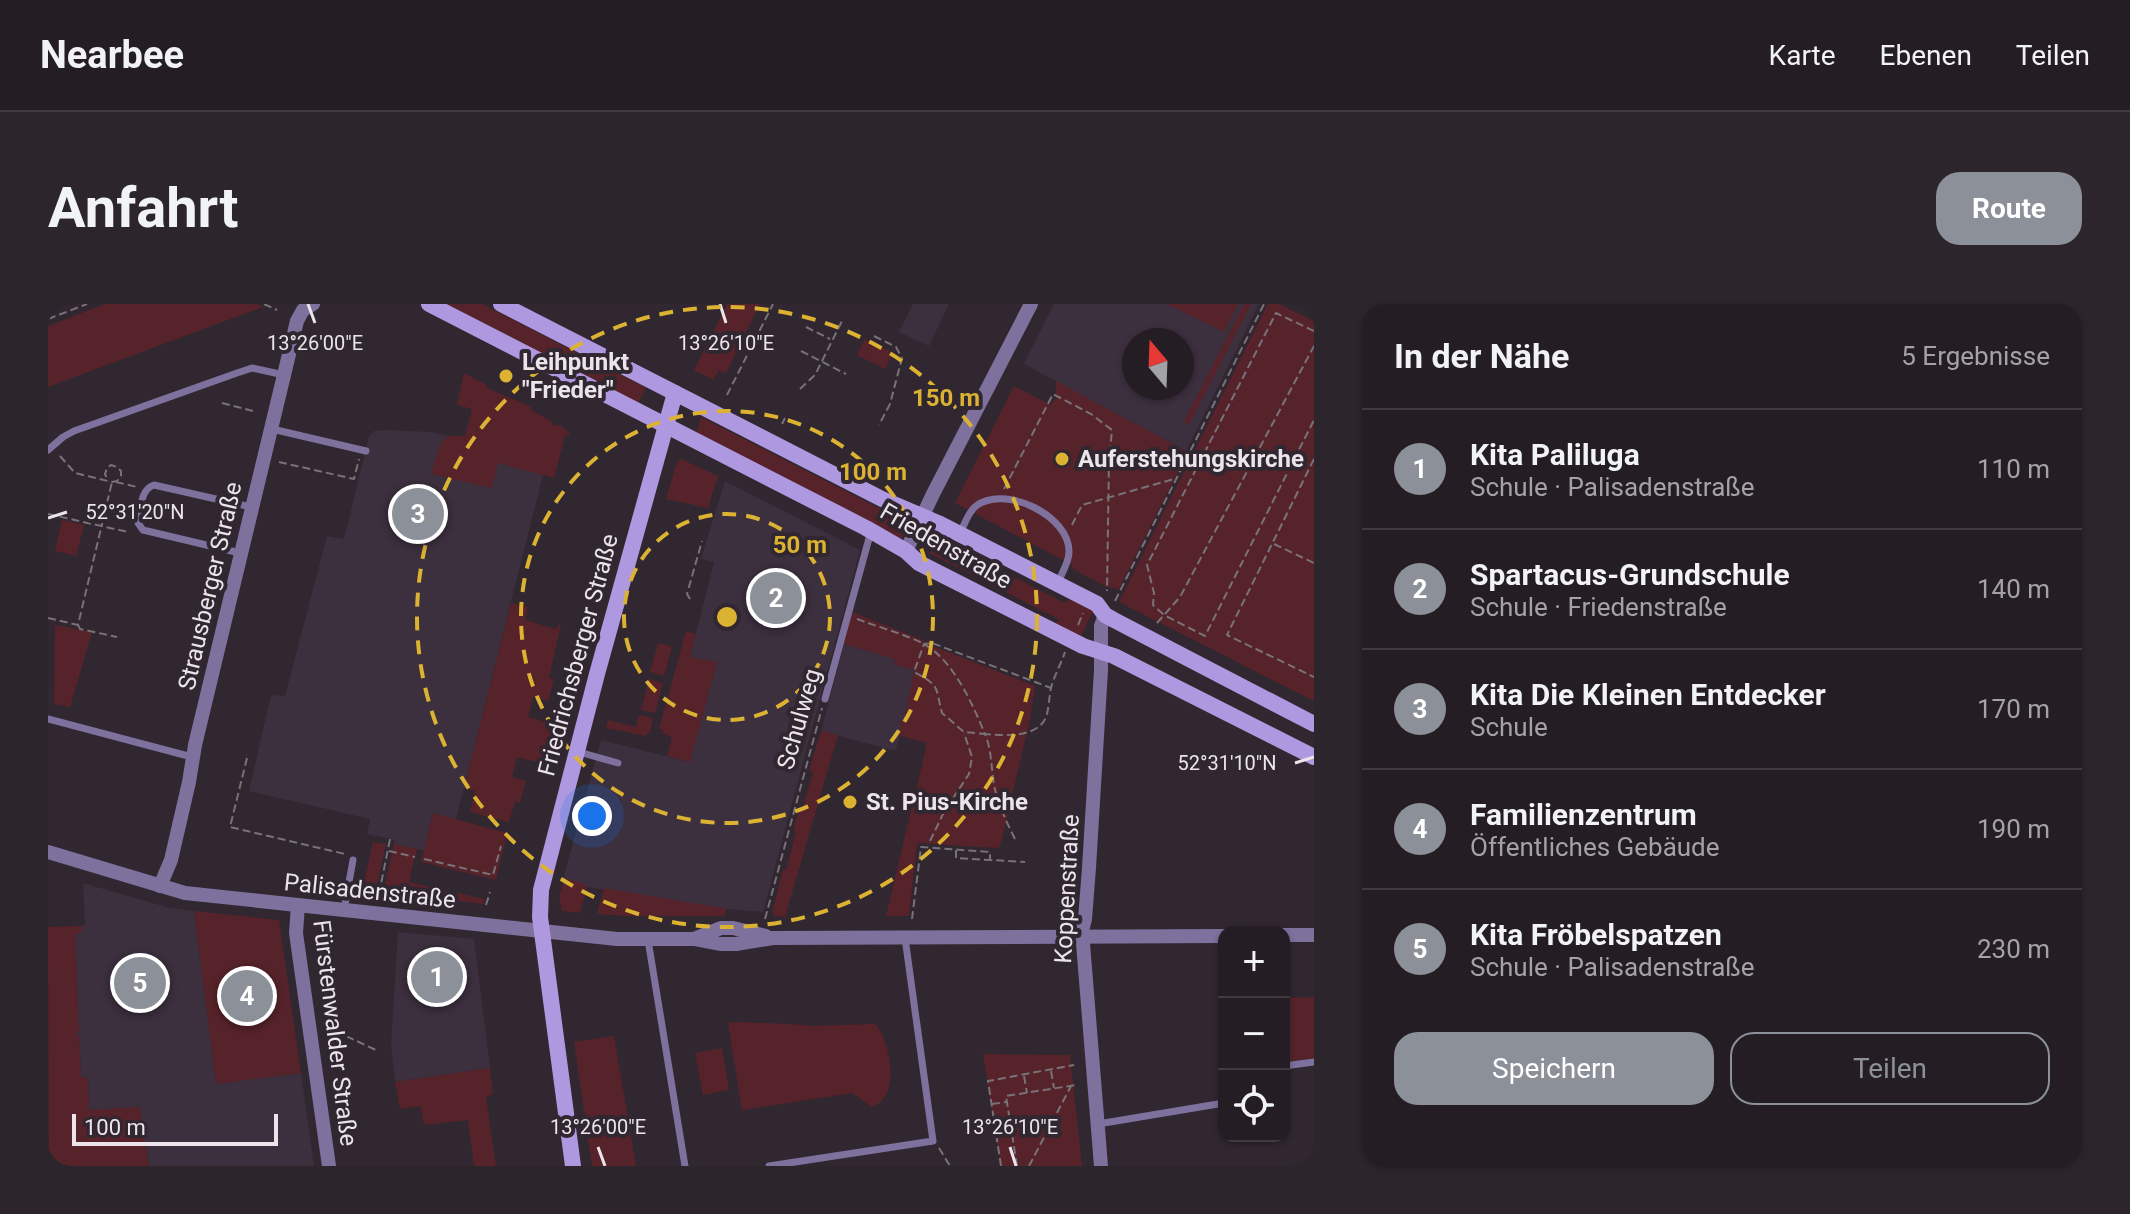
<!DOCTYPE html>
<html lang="de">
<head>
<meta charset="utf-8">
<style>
  :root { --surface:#241d24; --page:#2c262c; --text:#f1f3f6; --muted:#a3a2a6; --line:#413b41; --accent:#8c9099 }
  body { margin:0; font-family:Roboto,sans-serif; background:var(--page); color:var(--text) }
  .controls { position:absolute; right:24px; bottom:24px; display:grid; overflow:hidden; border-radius:16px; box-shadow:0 2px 6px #0004 }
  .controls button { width:72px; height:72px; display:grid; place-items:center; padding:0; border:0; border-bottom:2px solid var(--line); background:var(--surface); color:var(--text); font:40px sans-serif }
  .compass { position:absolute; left:1074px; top:24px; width:72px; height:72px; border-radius:50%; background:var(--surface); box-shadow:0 2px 6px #0004; rotate:341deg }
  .scale { position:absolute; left:24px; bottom:20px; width:206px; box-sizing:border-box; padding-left:8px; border:4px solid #ebe5eb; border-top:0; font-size:22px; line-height:28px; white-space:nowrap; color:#ebe5eb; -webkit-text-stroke:6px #302730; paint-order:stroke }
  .you { position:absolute; left:544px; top:512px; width:28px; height:28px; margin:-20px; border:6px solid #fff; border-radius:50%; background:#1a73e8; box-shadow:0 0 0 12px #1a73e833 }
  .badge { display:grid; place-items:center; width:52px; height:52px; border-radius:50%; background:var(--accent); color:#fff; font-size:26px; font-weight:700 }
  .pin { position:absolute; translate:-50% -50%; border:4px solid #fff; box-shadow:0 2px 8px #0006 }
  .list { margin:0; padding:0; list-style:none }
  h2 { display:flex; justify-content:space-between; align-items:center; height:104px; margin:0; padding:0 32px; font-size:34px }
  h2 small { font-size:26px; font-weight:400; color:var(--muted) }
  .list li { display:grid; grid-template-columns:52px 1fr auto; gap:24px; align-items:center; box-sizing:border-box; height:120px; padding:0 32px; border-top:2px solid var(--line) }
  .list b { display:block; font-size:30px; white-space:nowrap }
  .list p { margin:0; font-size:26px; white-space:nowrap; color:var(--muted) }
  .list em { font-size:26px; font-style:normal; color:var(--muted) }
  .actions { display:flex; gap:16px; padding:24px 32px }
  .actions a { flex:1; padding:18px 0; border:2px solid var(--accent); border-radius:24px; text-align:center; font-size:28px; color:var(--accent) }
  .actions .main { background:var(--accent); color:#fff }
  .icon { flex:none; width:44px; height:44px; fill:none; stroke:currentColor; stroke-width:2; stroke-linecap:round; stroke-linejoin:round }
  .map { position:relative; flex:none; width:1266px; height:862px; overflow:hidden; border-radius:24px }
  header { display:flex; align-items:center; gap:48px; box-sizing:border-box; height:112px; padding:0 40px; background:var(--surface); border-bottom:2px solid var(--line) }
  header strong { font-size:38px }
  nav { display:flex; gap:44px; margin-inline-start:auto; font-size:28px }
  .intro { display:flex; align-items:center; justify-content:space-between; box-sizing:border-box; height:192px; padding:0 48px }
  h1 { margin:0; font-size:56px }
  .button { padding:20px 36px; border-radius:24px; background:var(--accent); color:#fff; font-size:28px; font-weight:700 }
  main { display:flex; gap:48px; padding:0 48px }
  aside { flex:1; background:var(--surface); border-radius:24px; box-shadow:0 2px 6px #0004 }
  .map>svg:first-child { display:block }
  .built { fill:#3c2f3e; fill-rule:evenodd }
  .green { fill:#57232a }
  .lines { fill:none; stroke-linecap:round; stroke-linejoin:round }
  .path { stroke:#797279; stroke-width:2; stroke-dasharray:8 4; stroke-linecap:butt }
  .lane { stroke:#7e719d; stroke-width:7 }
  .street { stroke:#7e719d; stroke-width:14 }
  .secondary { stroke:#ae98df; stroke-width:16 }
  .ticks { fill:none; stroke:#ebe5eb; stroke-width:3 }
  .ring { fill:none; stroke:#dcb233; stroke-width:4; stroke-dasharray:14 10 }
  .poi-dot { fill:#dcb233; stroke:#302730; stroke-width:3 }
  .labels { text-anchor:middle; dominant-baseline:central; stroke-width:8; stroke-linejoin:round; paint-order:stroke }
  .poi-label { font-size:24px; font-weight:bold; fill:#ebe5eb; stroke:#302730; text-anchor:start }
  .street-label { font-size:24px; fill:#ebe5eb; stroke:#302730 }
  .ticks-label { font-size:20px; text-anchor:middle; fill:#ebe5eb; stroke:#302730; stroke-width:8; stroke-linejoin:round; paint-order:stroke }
  .centre { fill:#dcb233; stroke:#302730; stroke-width:4 }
  .ring-label { font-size:24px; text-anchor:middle; font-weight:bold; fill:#dcb233; stroke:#302730; stroke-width:8; stroke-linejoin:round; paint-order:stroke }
</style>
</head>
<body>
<header>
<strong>Nearbee</strong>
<nav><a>Karte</a><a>Ebenen</a><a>Teilen</a></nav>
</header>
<div class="intro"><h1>Anfahrt</h1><a class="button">Route</a></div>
<main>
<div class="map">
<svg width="1266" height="862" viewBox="0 0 1266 862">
  <rect width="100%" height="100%" fill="#302730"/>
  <g class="built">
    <polygon points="865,0 901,0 881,42 851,28"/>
    <path d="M1006,0h205l-73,147 -162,-87zM1086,36h48v48h-48z"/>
    <polygon points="339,126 383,128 453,144 450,159 495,171 408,515 385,509 376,547 346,540 346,536 319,530 322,515 201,487 223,391 237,392 279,232 296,235 321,132 326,127"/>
    <polygon points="677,177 812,246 715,608 679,605 514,579 553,436 641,458 669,359 642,353 666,258 653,255"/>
    <polygon points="796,340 848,355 846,360 870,366 860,414 852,418 852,432 847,447 773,427"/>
    <polygon points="35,579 122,604 146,607 168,780 253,769 266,862 101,862 98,839 41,806 40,774 33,774 31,732 28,732 28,728 31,727 27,629 34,629 34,622 37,621"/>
    <polygon points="350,628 426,635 442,764 347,778 343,742"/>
  </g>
  <g class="green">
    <polygon points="57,0 209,0 215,3 0,83 0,22"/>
    <polygon points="393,0 434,0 598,84 590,100"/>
    <polygon points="679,0 712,0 678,69 671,66 665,76 646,66"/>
    <polygon points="1119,0 1190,0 1176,28"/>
    <polygon points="1196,0 1203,0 1141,121 1136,118"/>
    <polygon points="1220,0 1231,0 1266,17 1266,397 1071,298"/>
    <polygon points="817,35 845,49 837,65 809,51"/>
    <polygon points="416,69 439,81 439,84 483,103 483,106 503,117 505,121 513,122 521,128 521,131 517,132 506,174 450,159 444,184 383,170 393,139 401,132 417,132 424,105 409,101"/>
    <polygon points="1008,77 1140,148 1071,285 1059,283 1026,266 1024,261 907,199 966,82 1003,101 1008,93"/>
    <polygon points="653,113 860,219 861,222 855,233 852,234 648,130"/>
    <polygon points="633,155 670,172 660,204 618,195 629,158"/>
    <polygon points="14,216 36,221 28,252 7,247"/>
    <polygon points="889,234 1017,299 1027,293 1046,305 1032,334 1003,322 1012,316 881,249"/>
    <polygon points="463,299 480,303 477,316 508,325 511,320 513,321 501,374 506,375 500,397 485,393 480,413 515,423 505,462 469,453 464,473 478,477 472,499 467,498 461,518 422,508 427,487 416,484"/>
    <polygon points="804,308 875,336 882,341 987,382 982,415 952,543 947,544 869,539 861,612 838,612 879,439 852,432 852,418 860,414 857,411 866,368 869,366 846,361 847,355 796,340"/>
    <polygon points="7,321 44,328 22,403 6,400"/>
    <polygon points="638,327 648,330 642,353 669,358 642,458 619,452 624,433 615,430 615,426 611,425"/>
    <polygon points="610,339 624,343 616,372 602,368"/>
    <polygon points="601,375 615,379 607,409 593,406"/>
    <polygon points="591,411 605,414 602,428 597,432 558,424 560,416 588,423"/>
    <polygon points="773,427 790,431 737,613 726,612 724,609 735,565 738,566 748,528 745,526 751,506 754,506 765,468 761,466"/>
    <polygon points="385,509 459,529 448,576 373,558"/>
    <polygon points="325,538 338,540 327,588 314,587"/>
    <polygon points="346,540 369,545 361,578 436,595 436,600 335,589"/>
    <polygon points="517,574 539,581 532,609 514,607 511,592"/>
    <polygon points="556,584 679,605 676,612 578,612 549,610"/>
    <polygon points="146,607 231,616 253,769 168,780"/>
    <polygon points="34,622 34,629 27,630 31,728 28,729 28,732 31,732 33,773 40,774 41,806 92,803 101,862 1,862 0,623"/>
    <polygon points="1266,693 1266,754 1236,758 1236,694"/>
    <path d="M688,718l55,2 22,2 62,-2c16,18 26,73 -3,83l-20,-14 -110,17 -14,-87z"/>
    <polygon points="566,732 588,862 544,862 526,738"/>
    <polygon points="674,744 681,786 655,791 647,749"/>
    <polygon points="935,750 1022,751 1034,862 953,862"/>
    <polygon points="442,764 445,790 438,793 448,862 426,862 420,816 376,821 372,802 352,805 347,778"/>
  </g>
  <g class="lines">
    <g class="path">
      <polyline points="216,0 229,6"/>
      <polyline points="1265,0 1266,0"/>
      <polyline points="0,15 39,0"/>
      <polyline points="758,23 782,35"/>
      <polyline points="1266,27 1228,9 1099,261 1106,289 1105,301 1116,311 1157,332 1266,116"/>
      <polyline points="826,32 848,43 854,54 842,100 831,121"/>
      <polyline points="753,47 798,70"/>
      <polyline points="752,85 767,71 795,15"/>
      <polyline points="679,91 725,0"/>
      <polyline points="174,99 205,107"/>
      <polyline points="734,120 737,114"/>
      <polyline points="12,152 27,169 64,178 69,177 73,172 73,167 69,163 63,161 59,164 57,170 60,177"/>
      <polyline points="1266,155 1179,331 1266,373"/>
      <polyline points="231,158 306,175 311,155"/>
      <polyline points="68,178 89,183"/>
      <polyline points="956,185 1005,90 1043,110 1064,126 1061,156 1059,287"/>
      <polyline points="0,210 80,228"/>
      <polyline points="1024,221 1034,201 1126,175"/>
      <polyline points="1226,240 1266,259"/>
      <polyline points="642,295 639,290 654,237"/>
      <polyline points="1067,297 1216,0"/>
      <polyline points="0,314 30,321 64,178"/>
      <path d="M809,315c21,8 44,14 65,24 31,16 50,60 63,91 20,2 56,4 62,-20 2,-8 2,-17 4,-26 3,-12 10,-24 14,-36"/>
      <polyline points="1109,319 1132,293 1266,42"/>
      <polyline points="30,321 32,325 69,333"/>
      <polyline points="1030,321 1035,309"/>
      <polyline points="199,454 182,523 297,550"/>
      <path d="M967,535c-9,-18 -17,-35 -21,-54 -3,-18 -2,-34 -9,-51l-21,-2 -22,-19c-7,-26 -1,-27 -28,-41l10,-28 8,-1 119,45"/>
      <polyline points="882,537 896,508 921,470 924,453 916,429"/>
      <polyline points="908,546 908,554 941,556"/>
      <polyline points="341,547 367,553"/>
      <polyline points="376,555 445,571 453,542"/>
      <polyline points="331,590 342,535"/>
      <polyline points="438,601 442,588"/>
      <polyline points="717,615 774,404"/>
      <polyline points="864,615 873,543 942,548 942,556 977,558"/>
      <polyline points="276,726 283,725 330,747"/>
      <polyline points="1003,767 1006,784"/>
      <polyline points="976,772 979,789"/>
      <polyline points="944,800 958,798"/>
      <polyline points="891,844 902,862"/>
      <polyline points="953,862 940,777 1026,761"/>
      <polyline points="969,862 958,792 1028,781"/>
      <polyline points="981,862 1023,782"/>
    </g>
    <g class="lane">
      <polyline points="224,125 318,147"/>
      <polyline points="0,146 15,133 26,127 189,69 204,64 236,71"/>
      <path d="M912,229c5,-9 8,-21 16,-27 29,-22 94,10 93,46 0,10 -7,21 -11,30"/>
      <path d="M192,249l-97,-23 -5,-7c3,-13 2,-34 16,-38l97,22"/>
      <polyline points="777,395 823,227"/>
      <polyline points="0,415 144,453"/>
      <polyline points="531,448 570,459"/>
      <polyline points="296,606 305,556"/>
      <polyline points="600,636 637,862"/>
      <polyline points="1236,762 1266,758"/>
      <polyline points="1050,820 1176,799"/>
      <polyline points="721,862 885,837 857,634"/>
    </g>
    <g class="street">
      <polyline points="858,247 885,190 983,0"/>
      <polyline points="0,548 137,589 569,635 646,635 672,640 688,640 725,634 1176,632"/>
      <polyline points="112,582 123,556 141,478 147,441 249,17 255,6 265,0"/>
      <polyline points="250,601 248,629 281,862"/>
      <polyline points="1236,631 1266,631"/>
      <polyline points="646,635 673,624 685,624 718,632"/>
      <polyline points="1053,862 1034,627 1037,615 1041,564 1053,366 1053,322 1057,311"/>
    </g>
    <g class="secondary">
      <polyline points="381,0 818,224 858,247 871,259 1035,342 1066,352 1266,453"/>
      <polyline points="453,0 834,195 890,219 1049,300 1057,311 1066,316 1266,420"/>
      <polyline points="525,862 492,613 493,586 549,370 627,89"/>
    </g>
  </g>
  <path class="ticks" d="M260,0l7,19M672,0l6,19M0,214l19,-6M1247,459l19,-6M550,843l7,19M962,843l6,19"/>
  <g class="ring">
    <circle cx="679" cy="313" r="103"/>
    <circle cx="679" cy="313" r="206"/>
    <circle cx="679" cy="313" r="310"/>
  </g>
  <g class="poi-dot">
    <circle cx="458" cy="72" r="8"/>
    <circle cx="1014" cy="155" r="8"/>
    <circle cx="802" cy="498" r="8"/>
  </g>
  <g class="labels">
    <g class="poi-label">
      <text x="474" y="58">Leihpunkt<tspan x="474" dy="28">"Frieder"</tspan></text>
      <text x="1030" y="155">Auferstehungskirche</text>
      <text x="818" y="498">St. Pius-Kirche</text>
    </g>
    <g class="street-label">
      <text transform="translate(898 242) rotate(30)">Friedenstraße</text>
      <text transform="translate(162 282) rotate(-77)">Strausberger Straße</text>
      <text transform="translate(530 351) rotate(-75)">Friedrichsberger Straße</text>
      <text transform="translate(751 415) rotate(-74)">Schulweg</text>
      <text transform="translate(1019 585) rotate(-87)">Koppenstraße</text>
      <text transform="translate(322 587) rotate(6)">Palisadenstraße</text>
      <text transform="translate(287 729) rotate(83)">Fürstenwalder Straße</text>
    </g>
  </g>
  <g class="ticks-label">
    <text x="267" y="46">13°26'00"E</text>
    <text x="678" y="46">13°26'10"E</text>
    <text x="87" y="215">52°31'20"N</text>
    <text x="1179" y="466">52°31'10"N</text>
    <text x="550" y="830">13°26'00"E</text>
    <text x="962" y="830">13°26'10"E</text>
  </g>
  <circle cx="679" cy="313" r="12" class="centre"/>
  <g class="ring-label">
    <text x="898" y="102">150 m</text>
    <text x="825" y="176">100 m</text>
    <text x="752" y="249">50 m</text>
  </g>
</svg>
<div class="controls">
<button>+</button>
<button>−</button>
<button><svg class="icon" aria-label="locate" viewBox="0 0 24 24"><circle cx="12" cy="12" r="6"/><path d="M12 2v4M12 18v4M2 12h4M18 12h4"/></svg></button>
</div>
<svg class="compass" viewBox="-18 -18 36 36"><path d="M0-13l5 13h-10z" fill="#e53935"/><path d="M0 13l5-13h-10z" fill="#a3a2a6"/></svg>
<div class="scale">100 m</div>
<div class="you"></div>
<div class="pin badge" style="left:389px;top:673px">1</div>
<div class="pin badge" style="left:728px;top:294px">2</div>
<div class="pin badge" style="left:370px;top:210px">3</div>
<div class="pin badge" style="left:199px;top:692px">4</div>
<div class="pin badge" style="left:92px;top:679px">5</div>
</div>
<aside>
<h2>In der Nähe<small>5 Ergebnisse</small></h2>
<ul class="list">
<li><span class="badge">1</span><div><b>Kita Paliluga</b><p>Schule · Palisadenstraße</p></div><em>110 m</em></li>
<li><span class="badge">2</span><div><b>Spartacus-Grundschule</b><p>Schule · Friedenstraße</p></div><em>140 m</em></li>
<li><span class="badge">3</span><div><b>Kita Die Kleinen Entdecker</b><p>Schule</p></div><em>170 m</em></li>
<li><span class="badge">4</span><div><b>Familienzentrum</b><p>Öffentliches Gebäude</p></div><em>190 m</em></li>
<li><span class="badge">5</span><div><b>Kita Fröbelspatzen</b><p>Schule · Palisadenstraße</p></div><em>230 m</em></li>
</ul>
<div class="actions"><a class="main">Speichern</a><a>Teilen</a></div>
</aside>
</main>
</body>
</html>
